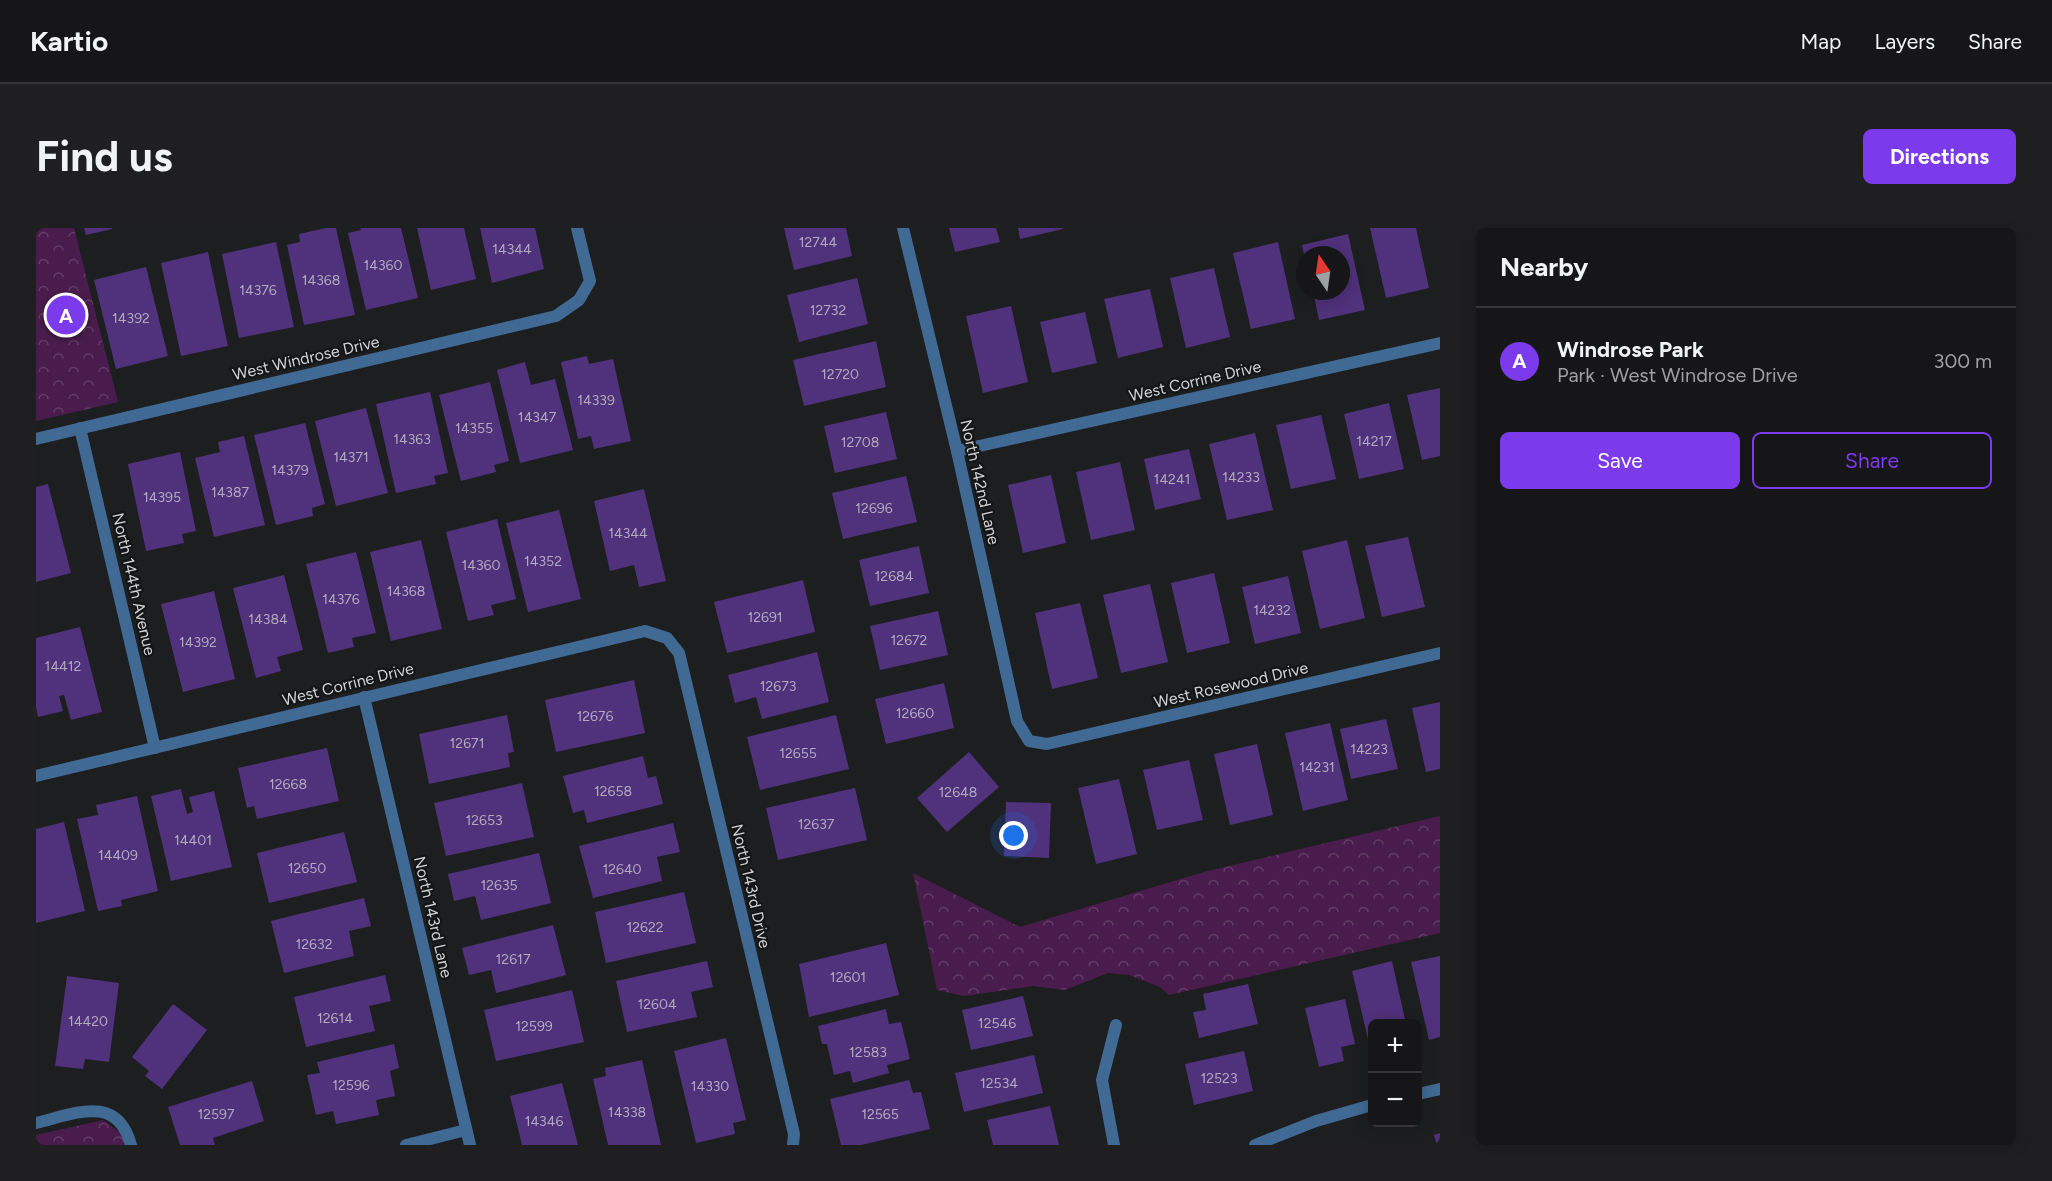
<!DOCTYPE html>
<html lang="en">
<head>
<meta charset="utf-8">
<style>
  :root { --surface:#161618; --page:#1f1f21; --text:#f1f3f6; --muted:#9e9fa2; --line:#353537; --accent:#7c3aed }
  body { margin:0; font-family:Figtree,sans-serif; background:var(--page); color:var(--text) }
  .controls { position:absolute; right:18px; bottom:18px; display:grid; overflow:hidden; border-radius:9px; box-shadow:0 3px 15px #0003 }
  .controls button { width:54px; height:54px; display:grid; place-items:center; padding:0; border:0; border-bottom:2px solid var(--line); background:var(--surface); color:var(--text); font:30px sans-serif }
  .compass { position:absolute; left:1260px; top:18px; width:54px; height:54px; border-radius:50%; background:var(--surface); box-shadow:0 3px 15px #0003; rotate:347deg }
  .you { position:absolute; left:978px; top:608px; width:21px; height:21px; margin:-15px; border:4px solid #fff; border-radius:50%; background:#1a73e8; box-shadow:0 0 0 9px #1a73e833 }
  .badge { display:grid; place-items:center; width:39px; height:39px; border-radius:50%; background:var(--accent); color:#fff; font-size:20px; font-weight:700 }
  .pin { position:absolute; translate:-50% -50%; border:3px solid #fff; box-shadow:0 2px 6px #0006 }
  .list { margin:0; padding:0; list-style:none }
  h2 { display:flex; justify-content:space-between; align-items:center; height:78px; margin:0; padding:0 24px; font-size:26px }
  h2 small { font-size:20px; font-weight:400; color:var(--muted) }
  .list li { display:grid; grid-template-columns:39px 1fr auto; gap:18px; align-items:center; box-sizing:border-box; height:108px; padding:0 24px; border-top:2px solid var(--line) }
  .list b { display:block; font-size:22px; white-space:nowrap }
  .list p { margin:0; font-size:20px; white-space:nowrap; color:var(--muted) }
  .list em { font-size:20px; font-style:normal; color:var(--muted) }
  .actions { display:flex; gap:12px; padding:18px 24px }
  .actions a { flex:1; padding:14px 0; border:2px solid var(--accent); border-radius:9px; text-align:center; font-size:21px; color:var(--accent) }
  .actions .main { background:var(--accent); color:#fff }
  .map { position:relative; flex:none; width:1404px; height:917px; overflow:hidden; border-radius:9px }
  header { display:flex; align-items:center; gap:36px; box-sizing:border-box; height:84px; padding:0 30px; background:var(--surface); border-bottom:2px solid var(--line) }
  header strong { font-size:28px }
  nav { display:flex; gap:33px; margin-inline-start:auto; font-size:21px }
  .intro { display:flex; align-items:center; justify-content:space-between; box-sizing:border-box; height:144px; padding:0 36px }
  h1 { margin:0; font-size:42px }
  .button { padding:15px 27px; border-radius:9px; background:var(--accent); color:#fff; font-size:21px; font-weight:700 }
  main { display:flex; gap:36px; padding:0 36px }
  aside { flex:1; background:var(--surface); border-radius:9px; box-shadow:0 3px 15px #0003 }
  .map>svg:first-child { display:block }
  .park { fill:url(#park-crowns) }
  .building { fill:#50317b }
  .lines { fill:none; stroke-linecap:round; stroke-linejoin:round }
  .minor { stroke:#406993; stroke-width:12 }
  .labels { text-anchor:middle; dominant-baseline:central; stroke-width:4.5; stroke-linejoin:round; paint-order:stroke }
  .number-label { font-size:14px; fill:#b2aabe }
  .street-label { font-size:16px; fill:#d2d3d4; stroke:#141517 }
</style>
</head>
<body>
<header>
<strong>Kartio</strong>
<nav><a>Map</a><a>Layers</a><a>Share</a></nav>
</header>
<div class="intro"><h1>Find us</h1><a class="button">Directions</a></div>
<main>
<div class="map">
<svg width="1404" height="917" viewBox="0 0 1404 917">
  <defs>
    <pattern id="park-crowns" width="20" height="18" patternUnits="userSpaceOnUse" patternTransform="scale(1.5)"><rect width="20" height="18" fill="#4a1c4d"/><path d="M2 6a3 3 0 1 1 6 0M12 15a3 3 0 1 1 6 0" fill="none" stroke="#633c66"/></pattern>
  </defs>
  <rect width="100%" height="100%" fill="#1d1e20"/>
  <g class="park">
    <polygon points="0,0 38,0 82,174 0,193"/>
    <polygon points="1404,588 1404,705 1133,767 1124,759 1093,747 1072,745 1029,762 997,758 928,768 901,762 877,645 984,699 1168,644"/>
    <polygon points="67,892 86,906 89,917 0,917 0,907"/>
  </g>
  <g class="building">
    <polygon points="48,0 76,0 76,1 50,7"/>
    <polygon points="290,0 300,0 319,87 268,97 251,17 264,14 263,6"/>
    <polygon points="324,0 365,0 382,70 330,82 312,5 325,2"/>
    <polygon points="381,0 428,0 440,51 395,62"/>
    <polygon points="444,0 499,0 508,41 456,55"/>
    <polygon points="748,0 810,0 816,28 758,42"/>
    <polygon points="913,0 960,0 964,14 919,24"/>
    <polygon points="982,0 1027,0 1027,1 984,11"/>
    <polygon points="1334,0 1380,0 1393,60 1350,70"/>
    <polygon points="1312,6 1329,82 1283,92 1277,63 1305,63 1305,27 1268,27 1266,17"/>
    <polygon points="240,14 258,99 203,110 186,26"/>
    <polygon points="1242,14 1259,91 1215,101 1197,25"/>
    <polygon points="172,24 192,118 145,128 125,35"/>
    <polygon points="110,39 132,128 80,141 58,52"/>
    <polygon points="1178,40 1194,109 1150,120 1134,50"/>
    <polygon points="821,50 832,96 763,114 751,67"/>
    <polygon points="1114,61 1127,119 1082,130 1068,71"/>
    <polygon points="975,78 992,154 947,165 930,88"/>
    <polygon points="1049,84 1061,135 1016,145 1004,94"/>
    <polygon points="840,113 850,159 768,178 757,132"/>
    <polygon points="551,128 553,136 577,131 595,213 558,221 555,208 542,211 525,134"/>
    <polygon points="489,134 495,157 519,151 537,222 484,235 461,142"/>
    <polygon points="454,154 473,233 458,237 460,244 425,253 403,167"/>
    <polygon points="1404,160 1404,228 1386,232 1371,167"/>
    <polygon points="394,164 412,245 398,248 400,256 360,265 340,176"/>
    <polygon points="1353,175 1368,241 1323,251 1308,186"/>
    <polygon points="330,180 352,265 300,278 279,193"/>
    <polygon points="850,184 861,231 799,245 788,198"/>
    <polygon points="1285,187 1300,251 1255,261 1240,197"/>
    <polygon points="269,195 289,276 276,280 277,288 240,297 218,207"/>
    <polygon points="1219,205 1237,282 1191,292 1173,216"/>
    <polygon points="208,208 229,297 178,309 159,230 184,224 182,214"/>
    <polygon points="1153,221 1165,271 1119,282 1108,231"/>
    <polygon points="144,224 160,303 146,306 148,315 110,323 92,236"/>
    <polygon points="1084,234 1099,302 1055,312 1040,244"/>
    <polygon points="1015,247 1030,315 987,325 972,257"/>
    <polygon points="870,248 881,294 807,311 796,265"/>
    <polygon points="12,256 35,345 0,354 0,259"/>
    <polygon points="608,261 630,353 603,359 598,337 574,343 558,273"/>
    <polygon points="523,282 545,371 492,384 470,295"/>
    <polygon points="461,291 480,371 455,377 458,387 432,393 410,304"/>
    <polygon points="1372,309 1389,379 1346,389 1329,318"/>
    <polygon points="385,312 406,401 355,413 334,324"/>
    <polygon points="1311,312 1329,390 1284,401 1266,323"/>
    <polygon points="883,318 893,365 834,378 823,332"/>
    <polygon points="320,324 340,405 316,410 318,419 292,425 270,336"/>
    <polygon points="1178,345 1194,415 1151,425 1135,355"/>
    <polygon points="248,347 267,422 241,429 245,443 220,450 197,360"/>
    <polygon points="1252,348 1265,405 1219,416 1206,359"/>
    <polygon points="767,352 779,404 691,425 678,374"/>
    <polygon points="1114,356 1132,434 1085,445 1067,367"/>
    <polygon points="178,363 199,451 147,464 125,376"/>
    <polygon points="1044,375 1062,450 1016,461 999,385"/>
    <polygon points="902,383 912,427 844,442 834,398"/>
    <polygon points="44,399 66,484 35,492 28,467 23,468 27,483 2,489 0,479 0,410"/>
    <polygon points="781,424 793,474 726,491 720,469 699,475 692,447"/>
    <polygon points="598,452 609,505 520,524 509,472"/>
    <polygon points="908,455 918,500 850,516 839,471"/>
    <polygon points="1404,474 1404,541 1390,544 1376,480"/>
    <polygon points="471,487 478,524 472,525 474,539 393,556 383,506"/>
    <polygon points="800,487 813,541 724,562 711,509"/>
    <polygon points="1350,491 1362,541 1315,551 1304,501"/>
    <polygon points="1294,495 1312,572 1267,583 1249,505"/>
    <polygon points="1221,516 1237,587 1194,597 1178,526"/>
    <polygon points="291,520 303,573 221,591 218,578 211,580 202,540"/>
    <polygon points="933,524 963,559 911,604 881,570"/>
    <polygon points="607,528 612,550 620,548 627,576 551,595 548,582 537,585 527,548"/>
    <polygon points="1153,532 1167,592 1121,602 1107,542"/>
    <polygon points="1083,551 1101,626 1060,636 1042,560"/>
    <polygon points="486,555 498,609 410,628 398,575"/>
    <polygon points="819,560 831,612 742,632 730,580"/>
    <polygon points="145,561 151,586 157,584 153,569 178,563 196,639 135,653 115,568"/>
    <polygon points="101,568 122,663 85,672 86,678 62,683 41,591 62,587 60,577"/>
    <polygon points="970,574 1015,575 1013,630 968,628"/>
    <polygon points="28,594 49,683 0,695 0,601"/>
    <polygon points="637,595 644,624 621,629 626,653 557,670 543,618"/>
    <polygon points="308,604 321,654 233,675 221,625"/>
    <polygon points="503,625 515,675 445,692 439,668 418,673 412,646"/>
    <polygon points="648,664 660,715 570,735 559,684"/>
    <polygon points="328,670 335,698 313,703 318,728 248,745 235,693"/>
    <polygon points="517,697 530,747 460,765 455,742 433,747 426,720"/>
    <polygon points="850,715 863,767 773,789 763,736"/>
    <polygon points="1404,728 1404,809 1393,812 1375,734"/>
    <polygon points="671,733 677,759 655,764 661,789 591,804 580,753"/>
    <polygon points="1356,733 1370,796 1336,796 1336,819 1334,820 1316,743"/>
    <polygon points="349,747 355,773 333,778 339,803 270,819 258,769"/>
    <polygon points="31,748 83,755 73,834 49,831 47,841 19,838"/>
    <polygon points="1212,756 1222,796 1163,810 1157,784 1170,782 1167,766"/>
    <polygon points="536,762 548,814 460,833 448,782"/>
    <polygon points="987,768 997,808 935,822 926,782"/>
    <polygon points="1309,771 1319,816 1305,819 1308,833 1283,839 1269,780"/>
    <polygon points="137,776 171,802 126,861 109,848 113,843 96,829"/>
    <polygon points="850,781 853,796 865,794 874,831 851,837 853,845 817,855 814,843 798,847 791,816 786,816 782,798"/>
    <polygon points="690,810 710,892 697,895 699,906 660,915 638,823"/>
    <polygon points="358,816 363,840 354,843 359,868 340,872 343,887 300,896 297,883 280,887 271,847 284,845 281,834"/>
    <polygon points="1208,823 1217,863 1158,877 1149,836"/>
    <polygon points="998,827 1007,865 928,884 919,845"/>
    <polygon points="606,832 625,917 572,917 557,851 570,848 569,840"/>
    <polygon points="873,852 877,865 885,864 894,901 825,917 805,917 794,871"/>
    <polygon points="216,853 228,893 177,910 179,917 144,917 132,879"/>
    <polygon points="526,855 542,917 486,917 474,868"/>
    <polygon points="1014,878 1023,917 957,917 951,892"/>
    <polygon points="1404,905 1404,917 1401,917 1398,907"/>
  </g>
  <g class="lines">
    <g class="minor">
      <polyline points="867,0 921,223 981,493 993,513 1011,516 1404,425"/>
      <polyline points="44,200 119,520"/>
      <polyline points="0,211 520,88 543,72 554,53 541,0"/>
      <polyline points="921,223 1404,115"/>
      <polyline points="328,469 434,917"/>
      <polyline points="0,548 609,403 631,410 643,425 758,906 757,917"/>
      <polyline points="1382,866 1404,861"/>
      <path d="M0,895c38,-9 81,-30 95,22"/>
      <polyline points="370,917 430,902"/>
      <polyline points="1078,917 1066,852 1080,797"/>
      <polyline points="1219,917 1280,893 1336,877"/>
    </g>
  </g>
  <g class="labels">
    <g class="number-label">
      <text x="782" y="14">12744</text>
      <text x="476" y="21">14344</text>
      <text x="347" y="37">14360</text>
      <text x="285" y="52">14368</text>
      <text x="222" y="62">14376</text>
      <text x="792" y="82">12732</text>
      <text x="95" y="90">14392</text>
      <text x="804" y="146">12720</text>
      <text x="560" y="172">14339</text>
      <text x="501" y="189">14347</text>
      <text x="438" y="200">14355</text>
      <text x="376" y="211">14363</text>
      <text x="1338" y="213">14217</text>
      <text x="824" y="214">12708</text>
      <text x="315" y="229">14371</text>
      <text x="254" y="242">14379</text>
      <text x="1205" y="249">14233</text>
      <text x="1136" y="251">14241</text>
      <text x="194" y="264">14387</text>
      <text x="126" y="269">14395</text>
      <text x="838" y="280">12696</text>
      <text x="592" y="305">14344</text>
      <text x="507" y="333">14352</text>
      <text x="445" y="337">14360</text>
      <text x="858" y="348">12684</text>
      <text x="370" y="363">14368</text>
      <text x="305" y="371">14376</text>
      <text x="1236" y="382">14232</text>
      <text x="729" y="389">12691</text>
      <text x="232" y="391">14384</text>
      <text x="873" y="412">12672</text>
      <text x="162" y="414">14392</text>
      <text x="27" y="438">14412</text>
      <text x="742" y="458">12673</text>
      <text x="879" y="485">12660</text>
      <text x="559" y="488">12676</text>
      <text x="431" y="515">12671</text>
      <text x="1333" y="521">14223</text>
      <text x="762" y="525">12655</text>
      <text x="1281" y="539">14231</text>
      <text x="252" y="556">12668</text>
      <text x="577" y="563">12658</text>
      <text x="922" y="564">12648</text>
      <text x="448" y="592">12653</text>
      <text x="780" y="596">12637</text>
      <text x="157" y="612">14401</text>
      <text x="82" y="627">14409</text>
      <text x="271" y="640">12650</text>
      <text x="586" y="641">12640</text>
      <text x="463" y="657">12635</text>
      <text x="609" y="699">12622</text>
      <text x="278" y="716">12632</text>
      <text x="477" y="731">12617</text>
      <text x="812" y="749">12601</text>
      <text x="621" y="776">12604</text>
      <text x="299" y="790">12614</text>
      <text x="52" y="793">14420</text>
      <text x="961" y="795">12546</text>
      <text x="498" y="798">12599</text>
      <text x="832" y="824">12583</text>
      <text x="1183" y="850">12523</text>
      <text x="963" y="855">12534</text>
      <text x="315" y="857">12596</text>
      <text x="674" y="858">14330</text>
      <text x="591" y="884">14338</text>
      <text x="180" y="886">12597</text>
      <text x="844" y="886">12565</text>
      <text x="508" y="893">14346</text>
    </g>
    <g class="street-label">
      <text transform="translate(270 130) rotate(-13)">West Windrose Drive</text>
      <text transform="translate(1159 153) rotate(-13)">West Corrine Drive</text>
      <text transform="translate(944 254) rotate(77)">North 142nd Lane</text>
      <text transform="translate(98 356) rotate(77)">North 144th Avenue</text>
      <text transform="translate(312 456) rotate(-14)">West Corrine Drive</text>
      <text transform="translate(1195 457) rotate(-13)">West Rosewood Drive</text>
      <text transform="translate(715 658) rotate(77)">North 143rd Drive</text>
      <text transform="translate(397 689) rotate(77)">North 143rd Lane</text>
    </g>
  </g>
</svg>
<div class="controls">
<button>+</button>
<button>−</button>
</div>
<svg class="compass" viewBox="-18 -18 36 36"><path d="M0-13l5 13h-10z" fill="#e53935"/><path d="M0 13l5-13h-10z" fill="#9e9fa2"/></svg>
<div class="you"></div>
<div class="pin badge" style="left:30px;top:87px">A</div>
</div>
<aside>
<h2>Nearby<small></small></h2>
<ul class="list">
<li><span class="badge">A</span><div><b>Windrose Park</b><p>Park · West Windrose Drive</p></div><em>300 m</em></li>
</ul>
<div class="actions"><a class="main">Save</a><a>Share</a></div>
</aside>
</main>
</body>
</html>
